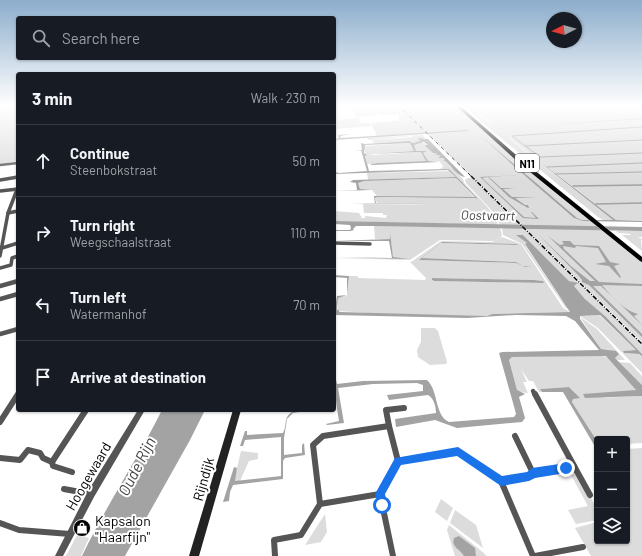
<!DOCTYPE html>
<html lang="en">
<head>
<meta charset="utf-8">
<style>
  :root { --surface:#171b24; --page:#20242c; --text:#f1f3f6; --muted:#9ea1a6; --line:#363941 }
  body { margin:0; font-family:Barlow,sans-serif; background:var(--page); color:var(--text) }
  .controls { position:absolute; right:12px; bottom:12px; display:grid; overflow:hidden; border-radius:4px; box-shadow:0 1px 3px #0004 }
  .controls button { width:36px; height:36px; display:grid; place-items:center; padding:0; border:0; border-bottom:1px solid var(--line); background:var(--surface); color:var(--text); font:20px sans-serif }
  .compass { position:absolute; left:546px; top:12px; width:36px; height:36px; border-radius:50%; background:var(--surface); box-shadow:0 1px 3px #0004; rotate:264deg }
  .stop { position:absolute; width:12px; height:12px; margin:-9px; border:3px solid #1a73e8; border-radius:50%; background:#fff }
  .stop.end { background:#1a73e8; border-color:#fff; box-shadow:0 1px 4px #0008 }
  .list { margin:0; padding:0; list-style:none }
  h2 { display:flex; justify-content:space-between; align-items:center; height:52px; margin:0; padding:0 16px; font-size:17px }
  h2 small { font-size:13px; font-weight:400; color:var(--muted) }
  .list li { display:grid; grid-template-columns:26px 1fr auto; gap:12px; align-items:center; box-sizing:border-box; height:72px; padding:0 16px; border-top:1px solid var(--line) }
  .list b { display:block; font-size:15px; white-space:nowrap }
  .list p { margin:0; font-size:13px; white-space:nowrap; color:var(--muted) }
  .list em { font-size:13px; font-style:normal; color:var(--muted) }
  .icon { flex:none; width:22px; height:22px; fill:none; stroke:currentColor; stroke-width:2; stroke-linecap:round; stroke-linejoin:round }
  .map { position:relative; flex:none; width:642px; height:556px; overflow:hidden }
  .search { position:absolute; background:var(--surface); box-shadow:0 1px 3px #0004; left:16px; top:16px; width:320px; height:44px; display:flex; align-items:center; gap:10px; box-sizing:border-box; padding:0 14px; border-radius:4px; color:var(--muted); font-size:15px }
  .panel { position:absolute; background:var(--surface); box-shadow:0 1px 3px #0004; left:16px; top:72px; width:320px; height:340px; border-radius:4px }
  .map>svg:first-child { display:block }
  .green { fill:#dcdcdc; fill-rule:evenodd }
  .water { fill:#a3a3a3 }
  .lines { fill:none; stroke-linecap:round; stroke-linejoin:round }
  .stream-far1 { stroke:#a3a3a3; stroke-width:1 }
  .stream { stroke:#a3a3a3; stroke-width:1.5 }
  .trunk-casing { stroke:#dbdbdb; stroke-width:1 }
  .minor-far3 { stroke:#555; stroke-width:2.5 }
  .minor-far2 { stroke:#555; stroke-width:3.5 }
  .minor-far1 { stroke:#555; stroke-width:4.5 }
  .minor { stroke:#555; stroke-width:6 }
  .tertiary { fill:#555; fill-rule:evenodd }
  .secondary { fill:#222; fill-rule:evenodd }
  .trunk { fill:#000; fill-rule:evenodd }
  .rail-far1 { stroke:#000; stroke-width:1; stroke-dasharray:4 1.5 0.5 1.5; stroke-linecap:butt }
  .rail { stroke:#000; stroke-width:1.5; stroke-dasharray:5 1.5 1 1.5; stroke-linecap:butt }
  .route { fill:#1a73e8 }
  .labels { text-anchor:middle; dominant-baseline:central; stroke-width:4; stroke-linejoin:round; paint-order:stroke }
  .shield { fill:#fff; stroke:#4c4c4c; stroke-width:1 }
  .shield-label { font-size:11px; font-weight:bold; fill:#000 }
  .water-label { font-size:13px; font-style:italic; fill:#444; stroke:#fff }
  .near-street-label { font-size:14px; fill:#000; stroke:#fff }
  .near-poi-label { font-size:14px; fill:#000; stroke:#fff; text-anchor:start }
  .near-water-label { font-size:16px; font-style:italic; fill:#444; stroke:#fff }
</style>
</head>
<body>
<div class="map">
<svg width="642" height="556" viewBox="0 0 642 556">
  <rect width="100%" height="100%" fill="#fff"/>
  <g class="green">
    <polygon points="0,105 18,105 18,161 0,164"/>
    <polygon points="368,105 377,115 357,117 351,107"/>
    <polygon points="370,105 383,105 386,109 384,105 393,105 395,107 392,108 396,108 407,121 394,105 397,105 426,133 377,136 371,123 403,120 399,120 399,115 379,115"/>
    <path d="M399,105h57c58,57 123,106 186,157v80z"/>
    <polygon points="463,105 468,105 491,124 492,124 469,105 642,105 642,118 494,129 642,119 642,221 616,220 501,131 523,150 613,220 603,220 598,217 491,130"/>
    <polygon points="359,118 360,123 350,124 369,123 371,126 334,129 334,126 345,125 334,125 337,124 336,120"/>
    <polygon points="423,135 425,138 424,138 424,140 420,139 421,141 413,143 409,141 374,143 372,140 414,137 412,136 368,140 368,138"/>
    <path d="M418,142l9,2 1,1 -5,-1 10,9h5l-2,1 1,1 2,-1 2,2h-2l6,3 -1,2 3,2 16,16 1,4c11,12 29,26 34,42l-164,-4v-10l25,2 3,5h3v-2l21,2 1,-3h-4v-2h-19l-1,-9 106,1 -92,-2 -2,-5 2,-1 54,1 -54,-2 -5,-6 -12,-1 -2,-6 6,-2 92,-3 19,20 3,1 -25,-25 3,3 -88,3 -1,-7 84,-2 -2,-2 -11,1 4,-2 1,-2 -4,-5h-11l-5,-8 4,-2h-11l-3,-6z"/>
    <polygon points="410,143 414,151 370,154 373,155 421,152 426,161 377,163 367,164 364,146"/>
    <polygon points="468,178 472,178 520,225 500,225 493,212 466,183 465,180"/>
    <polygon points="374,226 500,228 502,235 500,238 494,241 440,240 410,260 334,258 409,258 393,258 390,232 390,239 375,239"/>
    <polygon points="522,227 642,345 642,354 605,316 585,299 574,286 577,284 569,281 523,235 517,235 527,243 525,245 559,296 570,310 566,308 522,244 503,235 502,228"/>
    <polygon points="616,231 642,231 642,237 638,237 642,239 642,240 641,239 642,251 622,235 631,235 630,234 619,233"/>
    <path d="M502,237l19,7 42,64 7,4 -78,2 -5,2 -86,-1 -63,-4v-14l9,-1 2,-20h8l2,2 66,2 1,-2 -16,-16 -76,-3 77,3 30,-21 51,1zM442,242l74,2 3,1 -78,-2 -19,15 94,4 7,4 11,1h-9l-9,-4 -96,-3zM433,278l101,2 9,1 1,2 -110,-2 -2,-1z"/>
    <polygon points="599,315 636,350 623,351 624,353 639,354 642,356 642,373 598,328 580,316"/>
    <polygon points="580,317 597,329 625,360 617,360 615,358 616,355 610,350 601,349"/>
    <polygon points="421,328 435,328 438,331 447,362 446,364 430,365 418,357 417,350 421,342"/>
    <polygon points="596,355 608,357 636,388 635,391 601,398 642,396 642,443 627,444 627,439 597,439 597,441 572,402 575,393 569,387 540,389 542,392 539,392 533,381 529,381 521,369 527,382 523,382 528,393 519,392 517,390 509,360 512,357"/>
    <polygon points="619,362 630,363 642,376 642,385"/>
    <polygon points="642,448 642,556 591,556 575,528 597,522 597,541 627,541 627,449"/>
    <polygon points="241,451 258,453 258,459 249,461 240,481 234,481"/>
    <polygon points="577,474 597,509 597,520 576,524 568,510 588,506 571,475"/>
    <polygon points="441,499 453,508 447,521 435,512"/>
    <polygon points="455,510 476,525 483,548 450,523"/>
    <polygon points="325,514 327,532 321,542 305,545"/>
    <polygon points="449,525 485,554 486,556 455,556 447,530"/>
    <polygon points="77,535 89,538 81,556 66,556"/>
  </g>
  <g class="water">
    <polygon points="642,118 642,119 494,129"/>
    <polygon points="467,130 469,131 334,140 339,138 338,135 351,134 340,136 341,138"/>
    <polygon points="500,131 616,220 642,221 642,222 583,221 574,218 516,168 480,135 577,218 582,220 613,220"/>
    <path d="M418,138l10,1 37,38c-9,-1 -14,-13 -22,-17l2,-1 -2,-1h-3l-2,-1 3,-1 -2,-1h-2l-2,-1 3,-1h-5l-9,-8h4l-4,-3 -10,3 2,6h11l-4,2 5,8 12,1 -68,3 -2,-1 8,-1 48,-2 -5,-9 -51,2 44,-3 -4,-8 -45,2 -1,8 3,2 -2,1 4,15 80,-2 29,30 -3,-1 -98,-1 -2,1 1,5 99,2 -127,-2h27l-1,-7 101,1 -19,-19 -92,3 -6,2 2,6 12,1 2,3 -2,-3 -38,1 23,-1 -1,-7 -6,-1 3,-2 103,-3 -8,-7 -114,4 1,-2 4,1 28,-2 -6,-21 -25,1 26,-1 -1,-7 4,1 44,-3 4,2 7,-2z"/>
    <polygon points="519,175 489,177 501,188 516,188 503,189 512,197 537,197 515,198 525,205 548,205 528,205 529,208 528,208 509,197 488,177 482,178 524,217 536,218 531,212 532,212 539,219 523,218 480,177"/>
    <polygon points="334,221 642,227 642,231 372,226 356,226 353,229 354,230 350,231 334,231 334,230 350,230 351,228 350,225 334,224"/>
    <polygon points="390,232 393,257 409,259 334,257 392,258 389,241 334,241 390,239"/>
    <path d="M516,235h7l46,46 9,2 -4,3 11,13 20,17 37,38v2l-3,-2 -15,-1 -1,-2 13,-1 -36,-35 -20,1v3l21,30 15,2 3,3 -4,4 27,27v11l-57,2 -2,-4 53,-4 -30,-34 -94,1 -3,3 8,30 8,4 -6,3 6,21 -3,4 -65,6 -22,-8 -39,7 -1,-8 41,-6c0,-6 -2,-15 -8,-18l-39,5 -2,-5 36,-4v-6l-6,-2 -44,1 -35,4 6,35 -17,2 -1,-1 13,-3c-3,-17 -5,-33 -5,-50l3,13 26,-3 64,-1c12,11 7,35 22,42l65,-5 2,-3 -1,-4 -16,-57 3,-1 97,-2 -24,-29 -9,-5 -50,-1 -49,3 -133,-3 3,-19 10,-1v-17l-13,-1v-2l15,1 -2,19 -9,3 -1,11 3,3 147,4 5,-2 78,-2 -45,-68 2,-1z"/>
    <path d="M539,235l33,32 18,14h5l-47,-45 12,9 4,-1 -2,-3h8l4,4 25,1 11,16 10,2 -6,2 7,11 -1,1 -11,-12 -14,-2 11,-2 -8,-14 -22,-2 -1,2 -12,-2 1,3 35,33 43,2v2l-40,-1c9,11 23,26 36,29l-4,2 8,9 -41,-39h-8l49,48v3l-53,-52 -7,-3v-2l-4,-5z"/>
    <polygon points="442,242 516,244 519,245 441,243 422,258 516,262 523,266 534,267 525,267 516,263 419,260"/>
    <polygon points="432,278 534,280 543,281 544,283 434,281 432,280"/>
    <polygon points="569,387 580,398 573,399 572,402 597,441 597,450 563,392 542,392 540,389"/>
    <path d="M162,410h43l-15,30 -65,116h-43c24,-50 55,-96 80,-146z"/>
    <path d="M295,410h16l-18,3 -6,6 -3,19v17l18,-2v-8l2,-2 1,12 -20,3 -2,3v18l-50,6 -3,7 -1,9 -6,1 11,-35 3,1 -2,13 46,-5v-39l-36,3 -2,6h-3l5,-15h2v4l36,-2c5,-9 -1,-16 12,-23z"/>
    <path d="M459,536l16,12 1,8h-12c-4,-7 -13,-9 -10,-18z"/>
  </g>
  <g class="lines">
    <g class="stream-far1">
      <polyline points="642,127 512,136 540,157 642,153"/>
      <polyline points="525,146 642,140"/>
      <polyline points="547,167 642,163"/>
      <polyline points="555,174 642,172"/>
    </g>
    <g class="stream">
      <polyline points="573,186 642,185"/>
      <polyline points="596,204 642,203"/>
    </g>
    <g class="trunk-casing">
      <polygon id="trunk" points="455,105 459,105 523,161 642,257 642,262 640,261 519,163"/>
    </g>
    <g class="minor-far3">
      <polyline points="0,165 18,163"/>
      <polyline points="16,177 18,177"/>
    </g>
    <g class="minor-far2">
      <polyline points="0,180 18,177"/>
      <polyline points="0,191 18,189"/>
      <polyline points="8,213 18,211"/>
      <polyline points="334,243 370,244"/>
      <polyline points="2,248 18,243"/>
      <polyline points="0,256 8,213 18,187"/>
      <polyline points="0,268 11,265 12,258 18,256"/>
    </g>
    <g class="minor-far1">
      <polyline points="0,286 18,281"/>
      <polyline points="0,299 18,294"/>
      <polyline points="0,334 18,329"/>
      <polyline points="533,391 535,395"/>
    </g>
    <g class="minor">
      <polyline points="0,422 18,394"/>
      <polyline points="389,426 398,461 380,494 393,556"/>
      <polyline points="515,436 533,473"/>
      <polyline points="0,458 20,460 28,450 40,453 43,458 52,462 53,466 72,472"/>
      <polyline points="398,461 458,452 501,481 533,556"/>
      <polyline points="52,462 86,410"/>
      <polyline points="574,466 590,495"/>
      <polyline points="501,481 529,477 533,473 574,466 535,394"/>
      <polyline points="64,489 91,494"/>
      <polyline points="320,504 313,445 323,436 389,426 386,410 404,408"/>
      <polyline points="0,523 19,530 70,534"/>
      <polyline points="275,556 274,540 301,535 320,504 380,494"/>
      <polyline points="535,556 583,547"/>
    </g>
    <polygon class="tertiary" points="138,410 145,410 94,497 63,556 55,556 88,491"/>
    <polygon class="secondary" points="233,410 241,410 199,556 189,556"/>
    <use href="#trunk" class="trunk"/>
    <polyline class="rail-far1" points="398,105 472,177"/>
    <polyline class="rail" points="471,176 642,344"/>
  </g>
  <linearGradient id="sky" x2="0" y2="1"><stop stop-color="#8cadcc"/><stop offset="0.58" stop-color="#fff"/><stop offset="1" stop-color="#fff" stop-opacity="0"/></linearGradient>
  <rect width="642" height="182" fill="url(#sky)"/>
  <polygon class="route" points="458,447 502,476 527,472 532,468 566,463 569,465 571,468 569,471 566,473 535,478 529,481 501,486 457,456 401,465 385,494 387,505 386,509 382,510 379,509 375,494 395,458"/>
  <defs>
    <g id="shop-disc" transform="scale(0.9)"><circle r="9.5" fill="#000" stroke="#fff"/><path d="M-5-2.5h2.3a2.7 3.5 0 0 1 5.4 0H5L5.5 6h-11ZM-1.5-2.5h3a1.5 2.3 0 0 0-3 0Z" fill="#fff"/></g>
  </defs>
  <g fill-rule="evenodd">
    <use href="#shop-disc" x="82" y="528"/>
  </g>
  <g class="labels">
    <rect class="shield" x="515" y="154" width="24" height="18" rx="3"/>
    <g class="shield-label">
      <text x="527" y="163">N11</text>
    </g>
    <g class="water-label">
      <text transform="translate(488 215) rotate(1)">Oostvaart</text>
    </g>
    <g class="near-street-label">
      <text transform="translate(88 476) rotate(-60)">Hoogewaard</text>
      <text transform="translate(203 479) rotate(-74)">Rijndijk</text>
    </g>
    <g class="near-poi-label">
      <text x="95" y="520">Kapsalon<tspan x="95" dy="16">"Haarfijn"</tspan></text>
    </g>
    <g class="near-water-label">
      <text transform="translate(136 466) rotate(-63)">Oude Rijn</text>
    </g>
  </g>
</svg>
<div class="controls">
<button>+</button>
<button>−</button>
<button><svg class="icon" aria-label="layers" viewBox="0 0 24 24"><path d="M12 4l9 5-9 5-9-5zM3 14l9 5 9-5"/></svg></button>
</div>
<svg class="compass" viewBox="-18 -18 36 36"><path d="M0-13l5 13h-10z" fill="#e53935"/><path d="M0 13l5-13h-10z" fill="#9ea1a6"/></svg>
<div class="stop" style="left:382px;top:505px"></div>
<div class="stop end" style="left:566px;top:468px"></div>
<div class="search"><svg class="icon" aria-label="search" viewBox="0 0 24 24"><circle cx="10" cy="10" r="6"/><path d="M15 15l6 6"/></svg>Search here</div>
<section class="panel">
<h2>3 min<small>Walk · 230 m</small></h2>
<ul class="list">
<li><svg class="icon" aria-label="ahead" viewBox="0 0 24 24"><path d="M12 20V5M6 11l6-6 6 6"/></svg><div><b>Continue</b><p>Steenbokstraat</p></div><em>50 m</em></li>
<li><svg class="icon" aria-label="right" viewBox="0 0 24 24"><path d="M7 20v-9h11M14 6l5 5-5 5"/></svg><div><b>Turn right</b><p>Weegschaalstraat</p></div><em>110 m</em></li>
<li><svg class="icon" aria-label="left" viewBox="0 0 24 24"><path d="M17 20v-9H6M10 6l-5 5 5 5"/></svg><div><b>Turn left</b><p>Watermanhof</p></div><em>70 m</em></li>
<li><svg class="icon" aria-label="arrive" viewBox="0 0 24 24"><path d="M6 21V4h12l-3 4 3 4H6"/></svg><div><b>Arrive at destination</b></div></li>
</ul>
</section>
</div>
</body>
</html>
